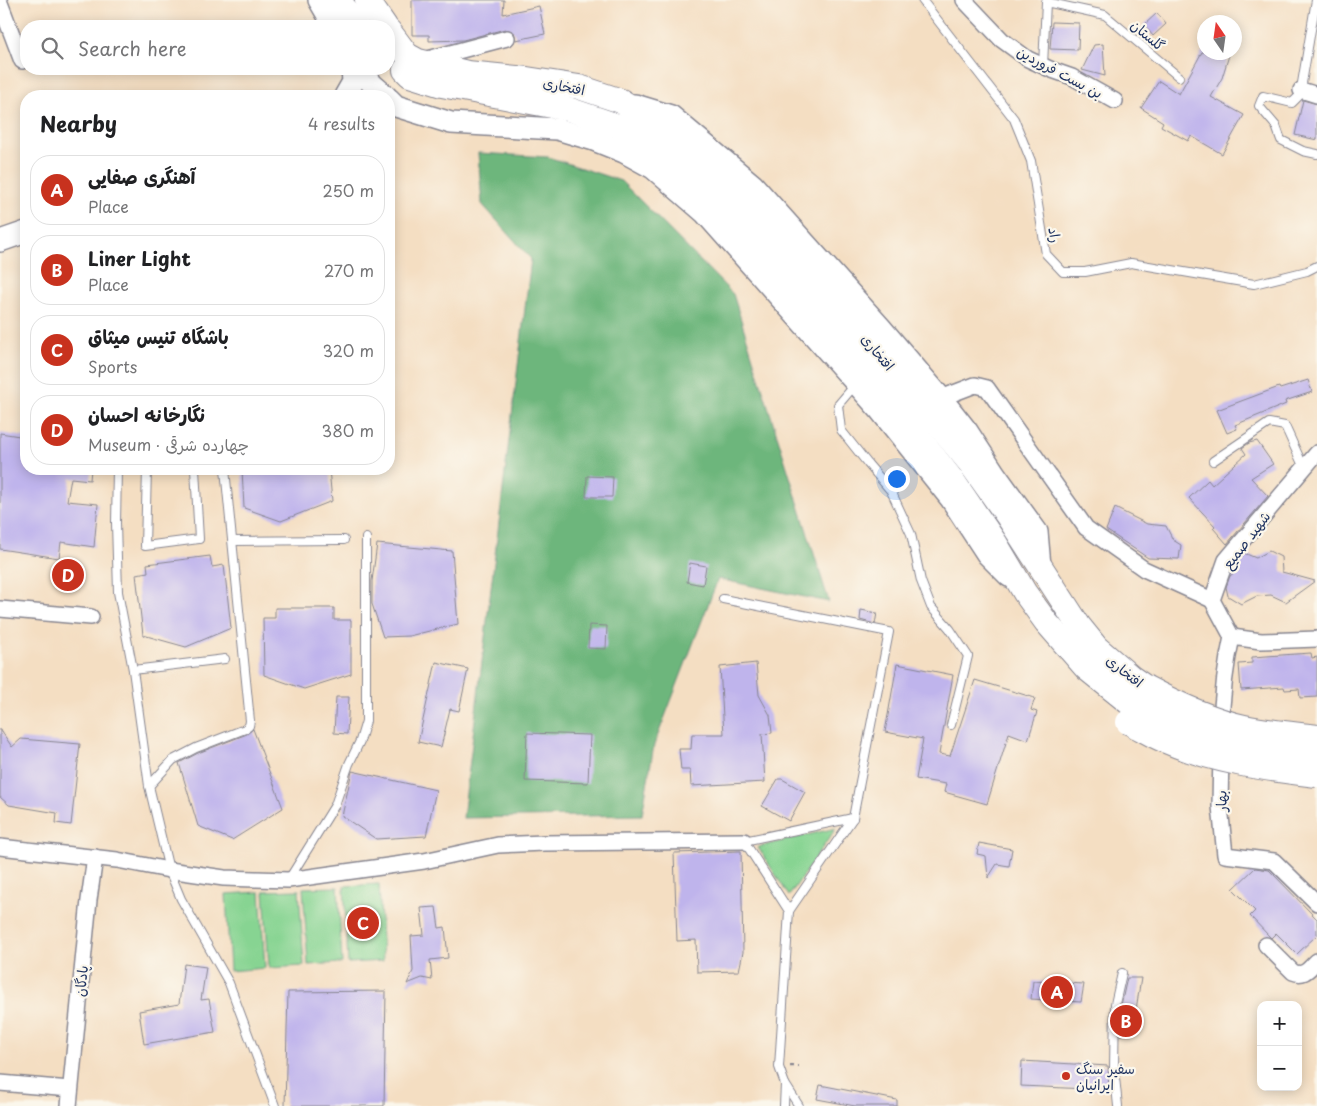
<!DOCTYPE html>
<html lang="en">
<head>
<meta charset="utf-8">
<style>
  :root { --surface:#fff; --page:#f2f2f2; --text:#202124; --muted:#757577; --line:#e0e0e0; --accent:#c8321e }
  body { margin:0; font-family:"Playpen Sans","Playpen Sans Arabic",sans-serif; background:var(--page); color:var(--text) }
  .controls { position:absolute; right:15px; bottom:15px; display:grid; overflow:hidden; border-radius:10px; box-shadow:0 2px 12px #0003 }
  .controls button { width:45px; height:45px; display:grid; place-items:center; padding:0; border:0; border-bottom:1px solid var(--line); background:var(--surface); color:var(--text); font:25px sans-serif }
  .compass { position:absolute; left:1197px; top:15px; width:45px; height:45px; border-radius:50%; background:var(--surface); box-shadow:0 2px 12px #0003; rotate:347deg }
  .you { position:absolute; left:896px; top:478px; width:18px; height:18px; margin:-12px; border:4px solid #fff; border-radius:50%; background:#1a73e8; box-shadow:0 0 0 8px #1a73e833 }
  .badge { display:grid; place-items:center; width:32px; height:32px; border-radius:50%; background:var(--accent); color:#fff; font-size:16px; font-weight:700 }
  .pin { position:absolute; translate:-50% -50%; border:2px solid #fff; box-shadow:0 1px 5px #0006 }
  .list { margin:0; padding:0; list-style:none }
  h2 { display:flex; justify-content:space-between; align-items:center; height:65px; margin:0; padding:0 20px; font-size:21px }
  h2 small { font-size:16px; font-weight:400; color:var(--muted) }
  .list li { display:grid; grid-template-columns:32px 1fr auto; gap:15px; align-items:center; box-sizing:border-box; height:70px; margin:0 10px 10px; padding:0 10px; border:1px solid var(--line); border-radius:20px }
  .list b { display:block; font-size:19px; white-space:nowrap }
  .list p { margin:0; font-size:16px; white-space:nowrap; color:var(--muted) }
  .list em { font-size:16px; font-style:normal; color:var(--muted) }
  .icon { flex:none; width:28px; height:28px; fill:none; stroke:currentColor; stroke-width:2; stroke-linecap:round; stroke-linejoin:round }
  .map { position:relative; flex:none; width:1317px; height:1106px; overflow:hidden }
  .search { position:absolute; background:var(--surface); box-shadow:0 2px 12px #0003; left:20px; top:20px; width:375px; height:55px; display:flex; align-items:center; gap:12px; box-sizing:border-box; padding:0 18px; border-radius:20px; color:var(--muted); font-size:19px }
  .panel { position:absolute; background:var(--surface); box-shadow:0 2px 12px #0003; left:20px; top:90px; width:375px; height:385px; border-radius:20px }
  .map>svg:first-child { display:block }
  .green { fill:#87d492; stroke:#518278 }
  .forest { fill:#6db67c; stroke:#44726d }
  .building { fill:#bfb4ec }
  .lines { fill:none; stroke-linecap:round; stroke-linejoin:round }
  .service-casing { stroke:#888690; stroke-width:10 }
  .minor-casing { stroke:#888690; stroke-width:18 }
  .secondary-casing { stroke:#888690; stroke-width:24 }
  .primary-casing { stroke:#888690; stroke-width:26 }
  .path { stroke:#888690; stroke-width:2.5; stroke-dasharray:4 4; stroke-linecap:butt }
  .service { stroke:#fff; stroke-width:8 }
  .minor { stroke:#fff; stroke-width:15 }
  .secondary { stroke:#fff; stroke-width:21 }
  .primary { stroke:#fff; stroke-width:24 }
  .primary-bridge-casing { stroke:#888690; stroke-width:26; stroke-linecap:butt }
  .primary-bridge { stroke:#fff; stroke-width:24 }
  .poi-dot { fill:#c8321e; stroke:#fbf7ec; stroke-width:2 }
  .labels { text-anchor:middle; dominant-baseline:central; stroke-width:4.5; stroke-linejoin:round; paint-order:stroke }
  .street-label { font-size:14px; fill:#1b2f5e; stroke:#fbf7ec }
  .poi-label { font-size:14px; fill:#1b2f5e; stroke:#fbf7ec; text-anchor:start }
</style>
</head>
<body>
<div class="map">
<svg width="1317" height="1106" viewBox="0 0 1317 1106">
  <rect width="100%" height="100%" fill="#fbf7ec"/>
  <filter id="ink" filterUnits="userSpaceOnUse"><feTurbulence type="fractalNoise" baseFrequency=".02" numOctaves="2"/><feDisplacementMap in="SourceGraphic" scale="10" xChannelSelector="R" yChannelSelector="G"/><feConvolveMatrix kernelMatrix="1 2 1 2 8 2 1 2 1" color-interpolation-filters="sRGB"/></filter>
  <filter id="wash" filterUnits="userSpaceOnUse"><feTurbulence type="fractalNoise" baseFrequency=".0096" numOctaves="4" result="noise"/><feDisplacementMap in="SourceGraphic" scale="20" xChannelSelector="R" yChannelSelector="G"/><feGaussianBlur stdDeviation="1.12" result="paint"/><feColorMatrix in="noise" values="0 0 0 0 0 0 0 0 0 0 0 0 0 0 0 0 0 1.4 0 .05"/><feComposite in="paint" operator="in"/></filter>
  <g filter="url(#wash)">
    <rect width="100%" height="100%" fill="#f4dec2"/>
    <g class="green">
      <polygon points="836,828 789,896 758,847"/>
      <polygon points="379,884 383,961 348,963 344,886"/>
      <polygon points="338,887 342,963 308,965 303,888"/>
      <polygon points="299,890 304,966 269,968 264,891"/>
      <polygon points="260,892 265,968 230,971 226,894"/>
    </g>
    <polygon class="forest" points="478,153 548,157 621,181 733,294 829,602 718,579 654,745 642,815 463,818 531,259 482,204"/>
    <g id="blocks">
      <g class="building">
        <polygon points="412,0 504,0 503,14 539,6 545,34 516,40 514,32 505,29 463,40 429,41 429,35 412,35"/>
        <polygon points="1157,13 1166,24 1153,36 1144,25"/>
        <polygon points="1052,22 1079,23 1078,50 1050,49"/>
        <polygon points="1103,44 1105,76 1082,70 1094,45"/>
        <polygon points="1202,52 1230,52 1222,78 1211,97 1244,115 1222,154 1191,136 1188,141 1161,126 1163,122 1141,108 1159,81 1179,94"/>
        <polygon points="1303,100 1317,104 1317,140 1295,135"/>
        <polygon points="1308,380 1312,392 1285,401 1286,404 1235,425 1237,429 1227,433 1217,410 1279,387 1280,389"/>
        <polygon points="0,433 26,437 26,469 91,469 90,480 71,478 67,501 98,504 94,547 61,542 59,558 0,549"/>
        <polygon points="1257,441 1273,464 1251,478 1268,496 1227,544 1213,528 1215,526 1189,498 1208,480 1212,485 1246,454 1242,448 1249,443"/>
        <polygon points="242,469 329,469 332,501 281,521 244,508"/>
        <polygon points="587,476 613,477 612,497 586,497"/>
        <polygon points="1115,508 1147,524 1166,526 1173,540 1181,545 1179,559 1148,558 1106,530"/>
        <polygon points="377,544 452,551 458,624 409,636 383,637 372,604 372,581"/>
        <polygon points="1269,551 1281,557 1282,572 1315,581 1286,602 1271,595 1257,596 1241,604 1228,596 1226,587 1230,576 1235,572 1235,564 1244,553 1256,558"/>
        <polygon points="210,556 212,567 224,565 231,628 186,647 143,635 136,574 148,572 147,564"/>
        <polygon points="690,563 706,566 703,585 687,582"/>
        <polygon points="275,608 334,608 334,620 351,620 351,674 304,689 264,675 263,618 275,618"/>
        <polygon points="861,610 877,613 875,624 860,620"/>
        <polygon points="589,625 607,626 606,649 588,648"/>
        <polygon points="1311,653 1312,658 1317,657 1317,697 1300,698 1299,689 1285,690 1284,687 1241,690 1239,664 1252,663 1252,657"/>
        <polygon points="436,662 468,669 459,711 450,709 441,747 418,742"/>
        <polygon points="756,663 759,695 770,715 772,733 762,734 765,782 691,786 690,770 681,770 679,749 691,749 692,734 724,734 720,667"/>
        <polygon points="897,664 953,675 939,754 950,756 975,680 1035,698 1031,710 1037,712 1028,740 1009,733 987,804 944,792 946,784 916,779 923,739 885,732"/>
        <polygon points="336,697 349,697 347,734 334,733"/>
        <polygon points="0,729 12,747 21,739 80,744 71,825 56,823 57,813 9,805 0,797"/>
        <polygon points="253,729 283,808 232,840 198,826 179,763 198,753 247,734"/>
        <polygon points="527,733 590,735 588,783 525,781"/>
        <polygon points="352,771 436,790 426,836 376,839 342,816"/>
        <polygon points="778,779 782,779 805,792 789,821 762,806"/>
        <polygon points="979,843 1012,849 1009,866 997,864 988,878 986,856 977,854"/>
        <polygon points="741,851 743,952 739,971 697,972 696,940 677,941 674,853"/>
        <polygon points="1255,868 1269,870 1317,919 1317,935 1297,954 1276,933 1271,938 1269,936 1250,916 1255,911 1233,889"/>
        <polygon points="436,907 439,928 445,927 448,958 430,960 432,980 422,978 407,984 413,971 411,936 424,935 421,908"/>
        <polygon points="184,964 206,967 201,1000 209,999 215,1032 144,1044 139,1011 179,1004"/>
        <polygon points="1127,978 1141,978 1132,1035 1120,1035 1121,1005"/>
        <polygon points="1033,981 1084,984 1081,1002 1031,999"/>
        <polygon points="386,991 384,1106 285,1106 288,992"/>
        <polygon points="1022,1061 1108,1066 1109,1090 1021,1086"/>
        <polygon points="820,1085 897,1100 897,1106 855,1106 817,1099"/>
      </g>
    </g>
  </g>
  <g filter="url(#ink)">
    <use href="#blocks" fill-opacity="0" stroke="#888690" stroke-width="1"/>
    <g class="lines">
      <g class="service-casing">
        <g id="service">
          <polyline points="922,0 1014,119 1031,161 1046,254 1063,272 1085,272 1131,263 1254,284 1307,271 1317,266"/>
          <polyline points="1316,0 1300,95 1292,103 1263,96 1259,106 1276,126 1281,140 1303,151 1317,154"/>
          <polyline points="1043,66 1046,2 1105,15 1179,77"/>
          <polyline points="855,385 838,405 841,430 868,464 891,491 911,534 921,581 931,607 950,629 968,656 951,725"/>
          <polyline points="1213,461 1269,423 1285,426 1304,468"/>
          <polyline points="117,469 116,523 118,592 133,670 149,786 169,870 181,899 229,983 275,1106"/>
          <polyline points="147,469 145,546 199,539 195,469"/>
          <polyline points="233,541 344,540"/>
          <polyline points="723,599 889,632 853,818 789,911 779,1067 785,1084 784,1106"/>
          <polyline points="133,670 225,659"/>
          <polyline points="149,786 173,760 196,748 245,729 249,726 250,721 225,469"/>
          <polyline points="289,879 335,805 349,764 360,741 366,721 366,538"/>
          <polyline points="789,911 744,841 853,818"/>
          <polyline points="785,1084 799,1106"/>
          <polyline points="1118,1106 1114,1068 1115,1004 1122,973"/>
        </g>
      </g>
      <g class="minor-casing">
        <g id="minor">
          <polyline points="964,0 1002,40 1028,59 1052,70 1072,77 1115,101"/>
          <polyline points="0,3 22,61"/>
          <polyline points="424,60 507,38"/>
          <polyline points="1301,90 1317,95"/>
          <polyline points="941,398 975,385 987,388 1086,528 1144,569 1212,600"/>
          <polyline points="0,609 91,617"/>
          <polyline points="1232,637 1212,600 1226,560 1317,453"/>
          <polyline points="1232,637 1261,641 1317,639"/>
          <path d="M1221,728c1,-31 4,-61 11,-91"/>
          <polyline points="1221,751 1220,806 1225,855 1274,861 1317,903"/>
          <polyline points="0,847 117,860 169,870 224,878 288,880 424,861 498,845 544,843 744,841"/>
          <path d="M1266,945l27,27c12,5 16,-4 24,-11"/>
          <polyline points="0,1083 70,1089"/>
          <polyline points="69,1106 89,900 95,857"/>
        </g>
      </g>
      <g class="secondary-casing">
        <g id="secondary">
          <polyline points="319,0 334,26"/>
          <polyline points="362,69 372,84 386,96"/>
          <polyline points="345,96 353,82 352,69"/>
          <polyline points="389,99 396,106 451,123 557,129 594,140 624,152 653,168 705,213 879,409 951,499 987,554 1009,576"/>
          <polyline points="635,105 671,116 753,185 882,329 941,398 967,431 995,474 1037,532 1040,566"/>
          <polyline points="0,241 26,232"/>
        </g>
      </g>
      <g class="primary-casing">
        <g id="primary">
          <polyline points="339,0 357,26"/>
          <polyline points="367,0 385,26"/>
          <polyline points="389,31 407,55 418,61 467,73 527,79 579,87 621,101 662,127 706,164 871,343 970,463 1007,515 1079,626 1096,647 1132,678 1145,687"/>
          <polyline points="405,70 410,75 442,85 568,109 618,126 660,151 718,203 769,254 818,310 953,481 996,544 1025,593 1046,622 1086,668 1132,705"/>
        </g>
      </g>
      <polyline class="path" points="790,1066 799,1066"/>
      <use href="#service" class="service"/>
      <use href="#minor" class="minor"/>
      <use href="#secondary" class="secondary"/>
      <use href="#primary" class="primary"/>
      <g class="primary-bridge-casing">
        <g id="primary-bridge">
          <path d="M1145,687c32,17 64,32 99,40 24,5 49,7 73,10"/>
          <polyline points="1132,705 1184,730 1212,740 1317,754"/>
          <path d="M1128,722c13,6 25,14 38,19 48,21 100,28 151,34"/>
        </g>
      </g>
      <use href="#primary-bridge" class="primary-bridge"/>
    </g>
  </g>
  <circle class="poi-dot" cx="1066" cy="1076" r="5"/>
  <g class="labels">
    <g class="street-label">
      <text transform="translate(1148 35) rotate(40)">گلستان</text>
      <text transform="translate(1060 72) rotate(28)">بن بست فروردین</text>
      <text transform="translate(564 86) rotate(11)">افتخاری</text>
      <text transform="translate(1055 235) rotate(81)">راد</text>
      <text transform="translate(878 352) rotate(50)">افتخاری</text>
      <text transform="translate(1246 540) rotate(-52)">شهید صمیع</text>
      <text transform="translate(1125 671) rotate(38)">افتخاری</text>
      <text transform="translate(1221 801) rotate(-91)">بهار</text>
      <text transform="translate(81 981) rotate(-84)">پادگان</text>
    </g>
    <g class="poi-label">
      <text x="1076" y="1068">سفیر سنگ<tspan x="1076" dy="16">ایرانیان</tspan></text>
    </g>
  </g>
</svg>
<div class="controls">
<button>+</button>
<button>−</button>
</div>
<svg class="compass" viewBox="-18 -18 36 36"><path d="M0-13l5 13h-10z" fill="#e53935"/><path d="M0 13l5-13h-10z" fill="#757577"/></svg>
<div class="you"></div>
<div class="pin badge" style="left:1057px;top:992px">A</div>
<div class="pin badge" style="left:1126px;top:1021px">B</div>
<div class="pin badge" style="left:363px;top:923px">C</div>
<div class="pin badge" style="left:68px;top:575px">D</div>
<div class="search"><svg class="icon" aria-label="search" viewBox="0 0 24 24"><circle cx="10" cy="10" r="6"/><path d="M15 15l6 6"/></svg>Search here</div>
<section class="panel">
<h2>Nearby<small>4 results</small></h2>
<ul class="list">
<li><span class="badge">A</span><div><b>آهنگری صفایی</b><p>Place</p></div><em>250 m</em></li>
<li><span class="badge">B</span><div><b>Liner Light</b><p>Place</p></div><em>270 m</em></li>
<li><span class="badge">C</span><div><b>باشگاه تنيس ميثاق</b><p>Sports</p></div><em>320 m</em></li>
<li><span class="badge">D</span><div><b>نگارخانه احسان</b><p>Museum · چهارده شرقی</p></div><em>380 m</em></li>
</ul>
</section>
</div>
</body>
</html>
